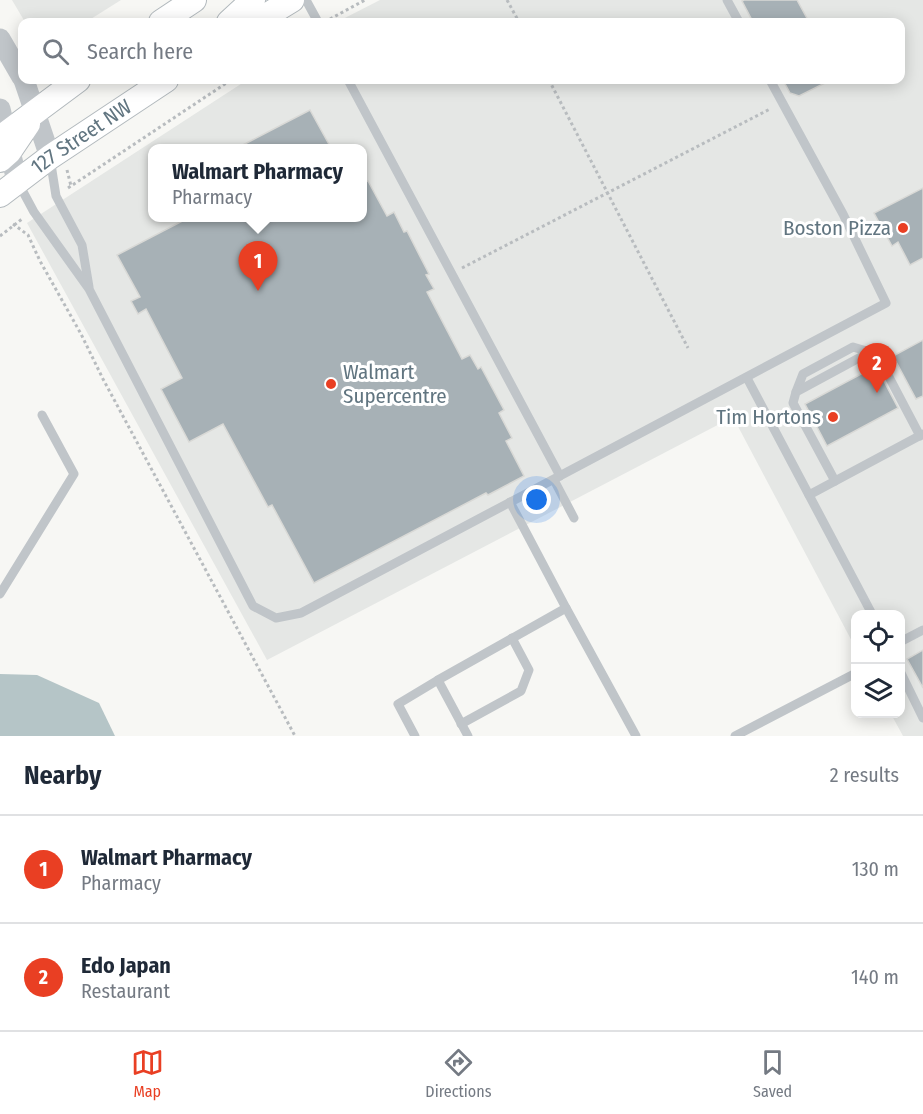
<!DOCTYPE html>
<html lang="en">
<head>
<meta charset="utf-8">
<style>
  :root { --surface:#fff; --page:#f6f6f7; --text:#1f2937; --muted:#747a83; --line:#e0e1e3; --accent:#e93f23 }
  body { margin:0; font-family:"Fira Sans Condensed",sans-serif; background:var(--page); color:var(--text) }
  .controls { position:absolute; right:18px; bottom:18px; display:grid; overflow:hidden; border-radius:12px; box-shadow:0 3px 15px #0003 }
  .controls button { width:54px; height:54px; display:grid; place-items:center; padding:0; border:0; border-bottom:2px solid var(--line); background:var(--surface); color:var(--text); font:30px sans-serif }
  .you { position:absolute; left:537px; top:500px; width:21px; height:21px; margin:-15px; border:4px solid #fff; border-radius:50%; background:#1a73e8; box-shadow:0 0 0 9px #1a73e833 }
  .badge { display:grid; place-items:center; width:39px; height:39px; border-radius:50%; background:var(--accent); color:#fff; font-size:20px; font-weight:700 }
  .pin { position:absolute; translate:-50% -50px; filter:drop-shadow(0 2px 3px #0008) }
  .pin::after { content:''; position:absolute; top:32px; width:21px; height:18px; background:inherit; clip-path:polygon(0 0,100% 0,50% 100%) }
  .popup { position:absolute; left:148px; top:144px; width:219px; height:78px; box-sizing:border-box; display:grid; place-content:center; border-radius:12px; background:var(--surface); filter:drop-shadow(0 2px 4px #0005); font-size:20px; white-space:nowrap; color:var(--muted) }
  .popup b { font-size:22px; color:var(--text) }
  .popup::after { content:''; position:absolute; left:50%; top:100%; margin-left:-12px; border:12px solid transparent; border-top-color:var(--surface) }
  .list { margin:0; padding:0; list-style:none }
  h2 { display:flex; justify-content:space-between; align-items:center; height:78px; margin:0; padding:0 24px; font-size:26px }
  h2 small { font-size:20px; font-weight:400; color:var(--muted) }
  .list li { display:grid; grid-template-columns:39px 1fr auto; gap:18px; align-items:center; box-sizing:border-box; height:108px; padding:0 24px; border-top:2px solid var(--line) }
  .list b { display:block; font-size:22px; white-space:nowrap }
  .list p { margin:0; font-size:20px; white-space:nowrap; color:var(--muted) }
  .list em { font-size:20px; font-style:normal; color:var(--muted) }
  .icon { flex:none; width:33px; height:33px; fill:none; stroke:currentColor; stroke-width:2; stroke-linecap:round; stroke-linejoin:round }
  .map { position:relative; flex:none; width:923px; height:736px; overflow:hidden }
  .search { position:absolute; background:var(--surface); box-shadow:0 3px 15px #0003; left:18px; right:18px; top:18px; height:66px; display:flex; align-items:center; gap:15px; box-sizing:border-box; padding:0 21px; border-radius:12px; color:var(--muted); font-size:22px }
  .sheet { height:294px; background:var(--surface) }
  nav { display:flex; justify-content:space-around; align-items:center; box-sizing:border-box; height:84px; border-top:2px solid var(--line); background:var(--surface); font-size:16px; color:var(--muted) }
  nav a { display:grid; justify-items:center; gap:3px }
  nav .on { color:var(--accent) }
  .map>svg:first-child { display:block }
  .built { fill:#e5e7e5; fill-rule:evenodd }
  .water { fill:#b5c5c7 }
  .building { fill:#a7b1b6; stroke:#d9d9d6; stroke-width:1.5 }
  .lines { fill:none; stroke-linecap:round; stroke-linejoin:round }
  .secondary-casing { stroke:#b2b9bd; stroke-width:26 }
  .path { stroke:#b8bcbf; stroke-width:3; stroke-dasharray:3 3; stroke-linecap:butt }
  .service { stroke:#c0c5c9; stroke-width:9 }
  .tertiary { stroke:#c0c5c9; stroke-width:21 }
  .secondary { stroke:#fff; stroke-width:24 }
  .poi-dot { fill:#e93f23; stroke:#fff; stroke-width:2 }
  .labels { text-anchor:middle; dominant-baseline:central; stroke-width:6; stroke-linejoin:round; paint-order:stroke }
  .street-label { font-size:21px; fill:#617580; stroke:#fff }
  .poi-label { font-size:21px; fill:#617580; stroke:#fff; text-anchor:end }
</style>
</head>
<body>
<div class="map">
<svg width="923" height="736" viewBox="0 0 923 736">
  <rect width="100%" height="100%" fill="#f7f7f4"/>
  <g class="built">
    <polygon points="12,0 121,0 86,22 25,22"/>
    <path d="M380,0h543v736h-20l-12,-22h9v-100h-44l-1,33 -122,-230 -466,243 -240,-437 220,-143h653v-58h-563zM153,148h210v70h-210z"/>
  </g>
  <polygon class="water" points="0,674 37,675 99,703 115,736 0,736"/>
  <g class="building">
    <polygon points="744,0 797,0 809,22 753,22 742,1"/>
    <polygon points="783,80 831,80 799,96 790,93"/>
    <polygon points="310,110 331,148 237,148"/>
    <polygon points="368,181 387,216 394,212 404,232 407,231 429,274 426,275 434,289 427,292 462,359 470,355 478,369 481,367 504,410 499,413 512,438 506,441 524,476 488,495 486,493 314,583 272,505 268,507 223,424 189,442 161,389 182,378 146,309 138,314 131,301 140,297 117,255 188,218 363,218 363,183"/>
    <polygon points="923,188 923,258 910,265 898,242 892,246 874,213"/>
    <polygon points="923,340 923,396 916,399 893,356"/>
    <polygon points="876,366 898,408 827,446 805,404"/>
    <polygon points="923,650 923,688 907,659"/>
  </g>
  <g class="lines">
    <g class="secondary-casing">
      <g id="secondary">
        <polyline points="161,22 194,0"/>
        <polyline points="229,22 253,0"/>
        <polyline points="256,22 292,0"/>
        <polyline points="0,138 78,80"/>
        <polyline points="0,160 9,152 28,124"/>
        <path id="s1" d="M0,195l50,-38 116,-77"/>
      </g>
    </g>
    <g class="path">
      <polyline points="507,0 519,22"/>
      <polyline points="330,19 365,0"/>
      <polyline points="549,80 688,348"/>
      <polyline points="67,170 71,186"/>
      <polyline points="68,188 231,80"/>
      <polyline points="13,224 28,235 40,261 81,334 103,379 295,736"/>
      <polyline points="0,236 22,219"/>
      <polyline points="462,268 770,109"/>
    </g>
    <g class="service">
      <polyline points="306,0 318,22"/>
      <polyline points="727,0 739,22"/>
      <polyline points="348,80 560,476"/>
      <polyline points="50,158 56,196 82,245 89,287"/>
      <polyline points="19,184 34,212 89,289 253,606 276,618 301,613 886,303 843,214 770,80"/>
      <polyline points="747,378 872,614"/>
      <polyline points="796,392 803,374 853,347 870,352"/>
      <polyline points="554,480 574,518"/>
      <polyline points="835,481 793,403 796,392 870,352 878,356 920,436"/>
      <polyline points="809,495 923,434"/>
      <polyline points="0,594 74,474 42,415"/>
      <polyline points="566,608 636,736"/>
      <polyline points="900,642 923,630"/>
      <polyline points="900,671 923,718"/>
      <polyline points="461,724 521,691 529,670 512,638"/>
      <polyline points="415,736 398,704 438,680"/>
      <polyline points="468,736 438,680 566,608 510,502"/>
      <polyline points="735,736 856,673"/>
    </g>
    <g class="tertiary">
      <polyline points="0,39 22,77"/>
      <polyline points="24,80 50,157"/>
      <polyline points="0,109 17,181"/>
    </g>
    <use href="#secondary" class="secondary"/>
  </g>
  <g class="poi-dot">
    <circle cx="903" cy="228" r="6"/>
    <circle cx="331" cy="384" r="6"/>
    <circle cx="833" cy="417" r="6"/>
  </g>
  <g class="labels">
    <g class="street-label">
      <text stroke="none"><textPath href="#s1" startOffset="100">127 Street NW</textPath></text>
    </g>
    <g class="poi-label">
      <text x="891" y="228">Boston Pizza</text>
      <text x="343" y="372" text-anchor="start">Walmart<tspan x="343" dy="24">Supercentre</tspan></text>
      <text x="821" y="417">Tim Hortons</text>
    </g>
  </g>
</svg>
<div class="controls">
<button><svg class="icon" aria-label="locate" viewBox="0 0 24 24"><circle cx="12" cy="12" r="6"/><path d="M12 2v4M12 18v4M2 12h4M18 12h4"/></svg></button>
<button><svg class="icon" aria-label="layers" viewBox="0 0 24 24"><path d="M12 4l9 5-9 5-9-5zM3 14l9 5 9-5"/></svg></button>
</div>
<div class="you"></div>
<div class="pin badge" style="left:258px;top:291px">1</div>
<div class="popup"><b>Walmart Pharmacy</b>Pharmacy</div>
<div class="pin badge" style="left:877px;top:393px">2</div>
<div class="search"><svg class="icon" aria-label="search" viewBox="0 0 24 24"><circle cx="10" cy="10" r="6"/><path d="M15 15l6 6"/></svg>Search here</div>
</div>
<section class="sheet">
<h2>Nearby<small>2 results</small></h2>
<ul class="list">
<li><span class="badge">1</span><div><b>Walmart Pharmacy</b><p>Pharmacy</p></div><em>130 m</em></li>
<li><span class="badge">2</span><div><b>Edo Japan</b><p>Restaurant</p></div><em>140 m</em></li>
</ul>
</section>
<nav>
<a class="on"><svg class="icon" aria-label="map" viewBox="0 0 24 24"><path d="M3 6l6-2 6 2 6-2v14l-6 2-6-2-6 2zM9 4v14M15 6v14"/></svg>Map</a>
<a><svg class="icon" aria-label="directions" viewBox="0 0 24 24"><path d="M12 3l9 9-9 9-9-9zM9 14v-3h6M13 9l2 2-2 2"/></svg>Directions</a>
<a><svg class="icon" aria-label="saved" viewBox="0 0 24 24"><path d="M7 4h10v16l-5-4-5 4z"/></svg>Saved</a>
</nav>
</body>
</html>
